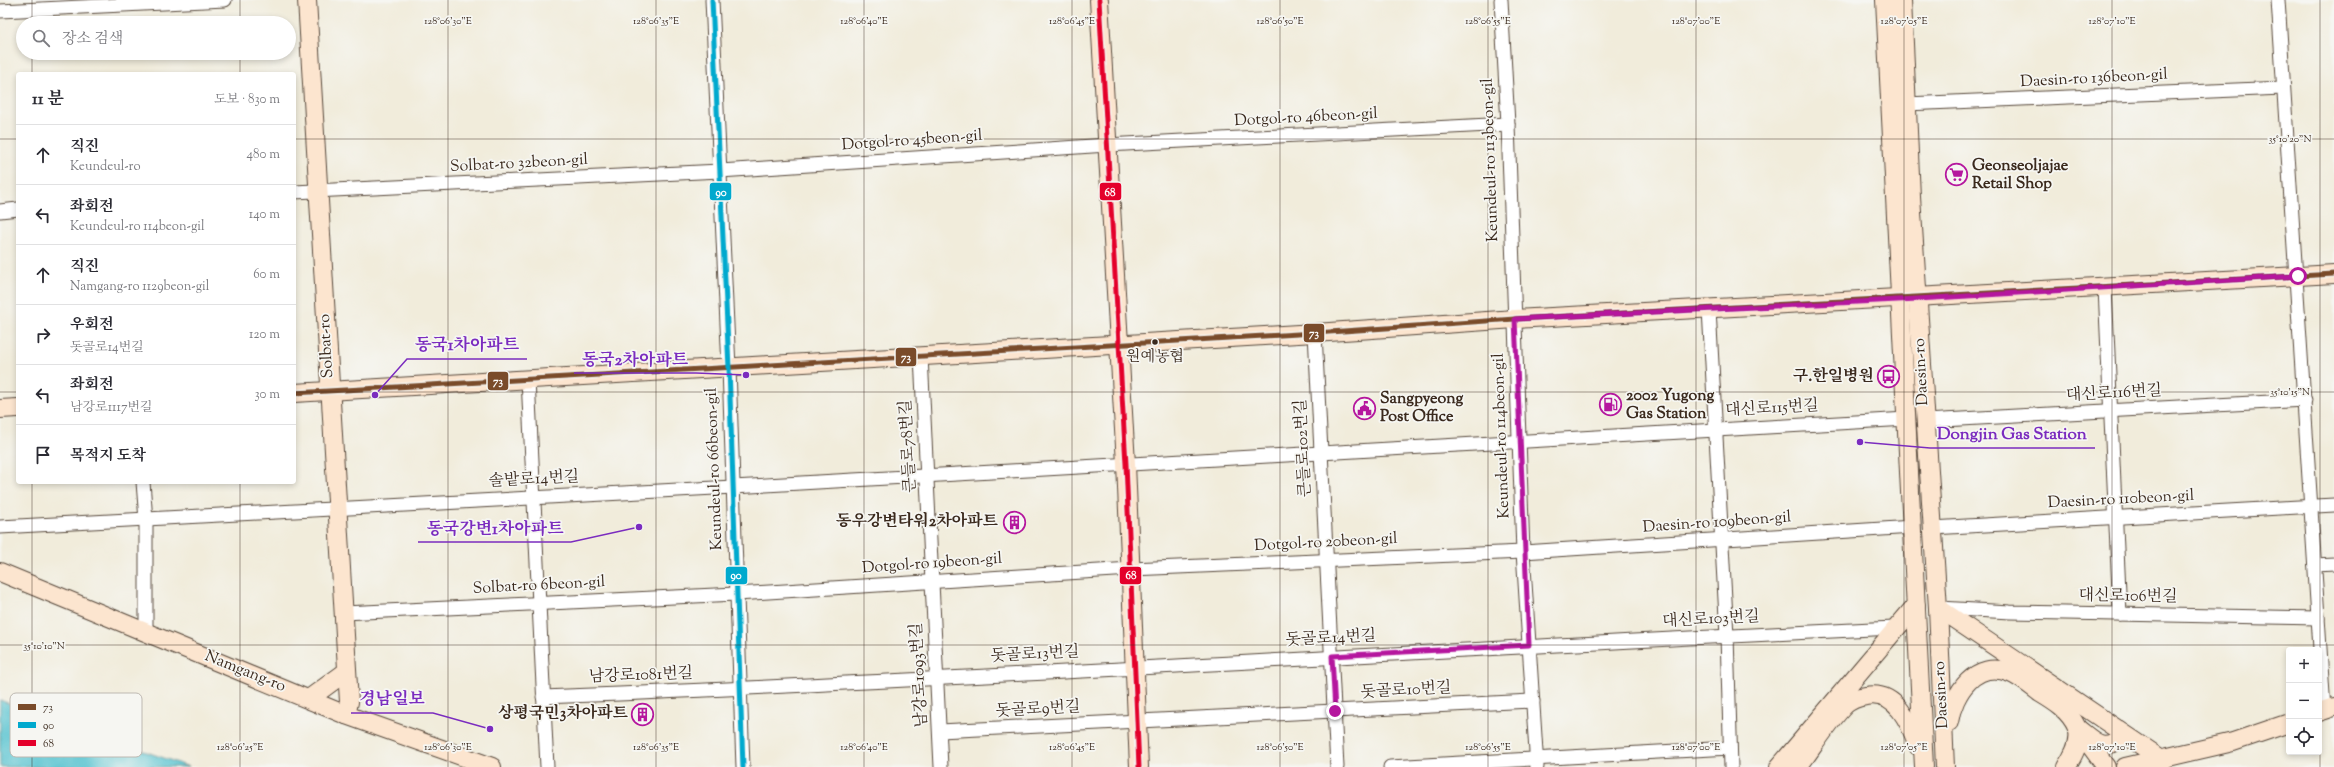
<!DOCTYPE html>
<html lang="ko">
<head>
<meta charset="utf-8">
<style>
  body { margin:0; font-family:"Sorts Mill Goudy","Noto Serif KR",serif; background:#f7f7f7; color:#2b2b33 }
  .controls { position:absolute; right:12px; bottom:12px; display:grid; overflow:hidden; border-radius:4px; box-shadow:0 2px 6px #0003 }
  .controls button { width:36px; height:36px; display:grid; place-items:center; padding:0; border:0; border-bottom:1px solid #e1e1e2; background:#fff; color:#2b2b33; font:20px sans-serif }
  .stop { position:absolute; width:12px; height:12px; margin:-9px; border:3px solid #b5179e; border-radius:50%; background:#fff }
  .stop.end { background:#b5179e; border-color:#fff; box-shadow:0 1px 4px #0008 }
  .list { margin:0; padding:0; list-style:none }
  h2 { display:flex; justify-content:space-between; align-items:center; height:52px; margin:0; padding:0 16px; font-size:17px }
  h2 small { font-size:13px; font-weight:400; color:#7c7c81 }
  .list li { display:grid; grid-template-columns:26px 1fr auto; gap:12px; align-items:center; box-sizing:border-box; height:60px; padding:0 16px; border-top:1px solid #e1e1e2 }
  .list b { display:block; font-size:15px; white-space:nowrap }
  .list p { margin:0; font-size:13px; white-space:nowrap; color:#7c7c81 }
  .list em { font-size:13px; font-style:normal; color:#7c7c81 }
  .icon { flex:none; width:22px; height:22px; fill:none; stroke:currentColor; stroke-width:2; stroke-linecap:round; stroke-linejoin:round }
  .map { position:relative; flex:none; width:2334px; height:767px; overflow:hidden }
  .search { position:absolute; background:#fff; box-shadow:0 2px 6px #0003; left:16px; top:16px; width:280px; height:44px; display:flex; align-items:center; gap:10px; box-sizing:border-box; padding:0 14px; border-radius:22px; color:#7c7c81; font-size:15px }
  .panel { position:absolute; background:#fff; box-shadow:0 2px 6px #0003; left:16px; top:72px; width:280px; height:412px; border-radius:4px }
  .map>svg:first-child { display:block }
</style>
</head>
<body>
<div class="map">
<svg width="2334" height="767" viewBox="0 0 2334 767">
  <rect width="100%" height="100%" fill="#f6f6f2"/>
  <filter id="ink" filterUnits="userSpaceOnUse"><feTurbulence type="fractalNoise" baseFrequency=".025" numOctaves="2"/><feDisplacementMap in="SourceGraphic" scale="8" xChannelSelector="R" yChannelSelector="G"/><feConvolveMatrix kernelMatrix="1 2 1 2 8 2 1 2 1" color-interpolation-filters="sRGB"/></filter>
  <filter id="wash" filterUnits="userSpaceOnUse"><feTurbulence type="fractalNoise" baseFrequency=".012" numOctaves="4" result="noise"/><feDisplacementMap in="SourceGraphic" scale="16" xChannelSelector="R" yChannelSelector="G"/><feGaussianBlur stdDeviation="0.9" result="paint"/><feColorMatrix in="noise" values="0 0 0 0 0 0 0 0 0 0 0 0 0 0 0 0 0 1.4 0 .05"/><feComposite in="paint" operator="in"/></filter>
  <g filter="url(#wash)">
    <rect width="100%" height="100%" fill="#f1ecdb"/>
    <path fill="#57c3d0" stroke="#497677" d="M0,700C62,725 127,744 189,767H0Z"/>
  </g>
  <g filter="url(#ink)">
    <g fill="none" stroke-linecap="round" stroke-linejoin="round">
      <defs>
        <g id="street">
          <polyline points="712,0 729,368 743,767"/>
          <polyline points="1501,0 1508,124 1523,552 1537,767"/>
          <polyline points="2278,0 2324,710"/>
          <polyline points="0,11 225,0"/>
          <polyline points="1906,104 2283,88"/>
          <polyline points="294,192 720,171 1107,145 1508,124"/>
          <polyline points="0,211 18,209"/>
          <polyline points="2105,288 2120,614"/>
          <polyline points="1709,309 1727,636 1731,767"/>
          <polyline points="1315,333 1337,767"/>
          <polyline points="921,356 941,767"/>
          <polyline points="528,379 547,767"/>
          <polyline points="1925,421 2305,400"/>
          <polyline points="143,482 146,520 146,632"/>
          <polyline points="0,527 733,487 1907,419"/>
          <polyline points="1932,528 2334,505"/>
          <polyline points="2315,565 2334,564"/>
          <polyline points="1940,608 2010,612 2318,618"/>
          <polyline points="344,613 736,594 1131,569 1523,552 1913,527"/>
          <path d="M543,697C994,679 1445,649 1895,628"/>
          <polyline points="940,731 1533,701"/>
          <polyline points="1390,767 1730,748"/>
        </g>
        <g id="secondary">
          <polyline points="307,0 349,702 346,715"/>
          <polyline points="1099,0 1126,464 1139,767"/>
          <polyline points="1885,0 1924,767"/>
          <polyline points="1902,0 1911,197 1938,608 1945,767"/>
          <polyline points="294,393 1315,333 1515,319 2334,274"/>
          <polyline points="0,409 18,408"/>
          <polyline points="0,572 346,715 492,767"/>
          <polyline points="1938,608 2163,760"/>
          <polyline points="310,698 347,671"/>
          <polyline points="2319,712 2334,707"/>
          <path d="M1949,722C1953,694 1976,658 2010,673C2020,677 2031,686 2040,693C2055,702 2070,711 2077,728C2082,741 2073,756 2066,767"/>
          <path d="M2077,728C2095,742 2101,752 2122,738"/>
          <polyline points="2084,737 2106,767"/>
          <polyline points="1779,767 1916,605"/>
          <path d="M1798,767C1813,747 1827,724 1844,706C1850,700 1858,697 1866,696C1896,690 1910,723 1918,746"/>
          <polyline points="2125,767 2233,742 2289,723"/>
        </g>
      </defs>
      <use href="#street" stroke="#56473a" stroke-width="15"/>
      <use href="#secondary" stroke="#56473a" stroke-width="20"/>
      <use href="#street" stroke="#fff" stroke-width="13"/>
      <use href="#secondary" stroke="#fce5cf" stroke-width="18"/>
      <defs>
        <polyline id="bus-1" points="294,393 1315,333 1515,319 2334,274"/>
        <polyline id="bus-2" points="712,0 729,368 743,767"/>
        <polyline id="bus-3" points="1099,0 1126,464 1139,767"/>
      </defs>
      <use href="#bus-1" stroke="#f6f6f2" stroke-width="8"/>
      <use href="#bus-2" stroke="#f6f6f2" stroke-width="8"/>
      <use href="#bus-3" stroke="#f6f6f2" stroke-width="8"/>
      <use href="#bus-1" stroke="#7a4b2a" stroke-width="5"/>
      <use href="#bus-2" stroke="#00a9ce" stroke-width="5"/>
      <use href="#bus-3" stroke="#e4002b" stroke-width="5"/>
    </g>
  </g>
  <g fill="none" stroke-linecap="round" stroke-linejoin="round" filter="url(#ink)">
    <polyline stroke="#b5179e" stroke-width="5" points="1335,711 1332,656 1529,645 1515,319 1918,299 2298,276"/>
  </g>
  <path fill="none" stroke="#3b2a1e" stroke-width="1" stroke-opacity="0.45" d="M32,0V23M240,0V23M448,0V767M656,0V767M864,0V767M1072,0V767M1280,0V767M1488,0V767M1696,0V767M1904,0V767M2112,0V767M2320,0V767M32,53V74M240,53V74M0,139H18M294,139H2334M0,392H18M294,392H2334M32,482V767M240,482V767M0,645H2334"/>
  <defs>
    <symbol id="supermarket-ring" viewBox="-11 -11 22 22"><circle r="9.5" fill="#f6f6f2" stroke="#b5179e" stroke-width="1.5"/><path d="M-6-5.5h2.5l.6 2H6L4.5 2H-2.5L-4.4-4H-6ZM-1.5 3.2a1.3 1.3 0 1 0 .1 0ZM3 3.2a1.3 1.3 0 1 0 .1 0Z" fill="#b5179e"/></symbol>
    <symbol id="bus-ring" viewBox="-11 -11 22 22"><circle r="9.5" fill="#f6f6f2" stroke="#b5179e" stroke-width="1.5"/><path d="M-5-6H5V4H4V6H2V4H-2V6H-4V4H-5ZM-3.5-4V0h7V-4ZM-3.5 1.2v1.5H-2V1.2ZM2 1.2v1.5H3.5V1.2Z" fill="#b5179e"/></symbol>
    <symbol id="fuel-ring" viewBox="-11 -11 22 22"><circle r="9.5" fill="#f6f6f2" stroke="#b5179e" stroke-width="1.5"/><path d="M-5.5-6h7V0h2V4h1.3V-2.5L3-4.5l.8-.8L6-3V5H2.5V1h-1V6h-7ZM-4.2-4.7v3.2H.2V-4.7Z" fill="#b5179e"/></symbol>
    <symbol id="civic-ring" viewBox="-11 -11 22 22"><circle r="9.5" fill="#f6f6f2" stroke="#b5179e" stroke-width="1.5"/><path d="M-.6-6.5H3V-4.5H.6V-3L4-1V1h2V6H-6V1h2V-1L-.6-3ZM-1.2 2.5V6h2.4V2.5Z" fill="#b5179e"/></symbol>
    <symbol id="building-ring" viewBox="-11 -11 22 22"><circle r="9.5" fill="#f6f6f2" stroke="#b5179e" stroke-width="1.5"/><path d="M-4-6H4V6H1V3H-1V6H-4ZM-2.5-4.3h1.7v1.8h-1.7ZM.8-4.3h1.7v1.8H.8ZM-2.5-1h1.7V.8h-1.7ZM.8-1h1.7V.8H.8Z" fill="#b5179e"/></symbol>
  </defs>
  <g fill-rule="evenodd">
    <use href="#supermarket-ring" x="1944" y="162" width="25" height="25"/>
    <use href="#bus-ring" x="1876" y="364" width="25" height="25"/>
    <use href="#fuel-ring" x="1598" y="392" width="25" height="25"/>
    <use href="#civic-ring" x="1352" y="396" width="25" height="25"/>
    <use href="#building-ring" x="1002" y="510" width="25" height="25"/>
    <use href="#building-ring" x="630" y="702" width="25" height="25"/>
  </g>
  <circle fill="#3b2a1e" stroke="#f6f6f2" stroke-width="1.5" cx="1155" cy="342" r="3.5"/>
  <g text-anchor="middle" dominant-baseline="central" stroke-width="3.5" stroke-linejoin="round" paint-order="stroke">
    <g font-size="15" fill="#3b2a1e" stroke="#f6f6f2">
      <text x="1155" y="357">원예농협</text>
    </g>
    <g font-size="16" fill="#3b2a1e" stroke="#f6f6f2">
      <text transform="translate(2094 79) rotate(-3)">Daesin-ro 136beon-gil</text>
      <text transform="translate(1306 118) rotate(-3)">Dotgol-ro 46beon-gil</text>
      <text transform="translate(912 141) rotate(-4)">Dotgol-ro 45beon-gil</text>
      <text transform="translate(1491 160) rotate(-92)">Keundeul-ro 113beon-gil</text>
      <text transform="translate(519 164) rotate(-3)">Solbat-ro 32beon-gil</text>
      <text transform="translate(327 346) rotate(-93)">Solbat-ro</text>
      <text transform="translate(1922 372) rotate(-93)">Daesin-ro</text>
      <text transform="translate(2114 394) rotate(-3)">대신로116번길</text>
      <text transform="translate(1772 409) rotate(-3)">대신로115번길</text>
      <text transform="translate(1502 436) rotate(-92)">Keundeul-ro 114beon-gil</text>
      <text transform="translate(909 446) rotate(-93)">큰들로78번길</text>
      <text transform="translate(1304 448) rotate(-93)">큰들로102번길</text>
      <text transform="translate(715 469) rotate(-92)">Keundeul-ro 66beon-gil</text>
      <text transform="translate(534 480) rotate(-3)">솔밭로14번길</text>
      <text transform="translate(2121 500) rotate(-3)">Daesin-ro 110beon-gil</text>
      <text transform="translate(1717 523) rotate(-4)">Daesin-ro 109beon-gil</text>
      <text transform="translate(1326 543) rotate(-3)">Dotgol-ro 20beon-gil</text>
      <text transform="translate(932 564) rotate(-4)">Dotgol-ro 19beon-gil</text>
      <text transform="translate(539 586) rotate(-3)">Solbat-ro 6beon-gil</text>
      <text transform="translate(2128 597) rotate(1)">대신로106번길</text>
      <text transform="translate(1711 620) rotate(-3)">대신로103번길</text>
      <text transform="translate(1331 639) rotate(-3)">돗골로14번길</text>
      <text transform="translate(1035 655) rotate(-3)">돗골로13번길</text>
      <text transform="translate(245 672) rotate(22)">Namgang-ro</text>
      <text transform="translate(920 675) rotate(-93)">남강로1093번길</text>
      <text transform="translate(641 676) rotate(-2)">남강로1081번길</text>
      <text transform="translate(1406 691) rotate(-3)">돗골로10번길</text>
      <text transform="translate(1942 695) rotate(-93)">Daesin-ro</text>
      <text transform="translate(1038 710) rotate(-3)">돗골로9번길</text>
    </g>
    <g font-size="16" font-weight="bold" fill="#3b2a1e" stroke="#f6f6f2" text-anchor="start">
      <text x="1972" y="166">Geonseoljajae<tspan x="1972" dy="18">Retail Shop</tspan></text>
      <text x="1874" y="377" text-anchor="end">구.한일병원</text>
      <text x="1626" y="396">2002 Yugong<tspan x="1626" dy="18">Gas Station</tspan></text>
      <text x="1380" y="399">Sangpyeong<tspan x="1380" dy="18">Post Office</tspan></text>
      <text x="998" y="522" text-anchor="end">동우강변타워2차아파트</text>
      <text x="628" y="714" text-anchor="end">상평국민3차아파트</text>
    </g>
  </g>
  <rect x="10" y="693" width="132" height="64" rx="6" fill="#f6f6f2" stroke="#beb9b2" stroke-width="1"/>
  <rect x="18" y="704" width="18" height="6" fill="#7a4b2a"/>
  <rect x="18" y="722" width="18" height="6" fill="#00a9ce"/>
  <rect x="18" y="740" width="18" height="6" fill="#e4002b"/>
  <g font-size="11" fill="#3b2a1e">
    <text x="43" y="711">73</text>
    <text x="43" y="729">90</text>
    <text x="43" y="747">68</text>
  </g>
  <g font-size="10" text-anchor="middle" fill="#3b2a1e" stroke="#f6f6f2" stroke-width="3.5" stroke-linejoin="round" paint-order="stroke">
    <text x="448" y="24">128°06'30"E</text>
    <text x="656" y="24">128°06'35"E</text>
    <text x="864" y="24">128°06'40"E</text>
    <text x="1072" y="24">128°06'45"E</text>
    <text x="1280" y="24">128°06'50"E</text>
    <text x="1488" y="24">128°06'55"E</text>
    <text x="1696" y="24">128°07'00"E</text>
    <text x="1904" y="24">128°07'05"E</text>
    <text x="2112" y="24">128°07'10"E</text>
    <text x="2290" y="142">35°10'20"N</text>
    <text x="2290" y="395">35°10'15"N</text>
    <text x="44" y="649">35°10'10"N</text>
    <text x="240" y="750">128°06'25"E</text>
    <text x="448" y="750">128°06'30"E</text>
    <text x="656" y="750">128°06'35"E</text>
    <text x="864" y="750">128°06'40"E</text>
    <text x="1072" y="750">128°06'45"E</text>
    <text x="1280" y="750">128°06'50"E</text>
    <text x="1488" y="750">128°06'55"E</text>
    <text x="1696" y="750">128°07'00"E</text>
    <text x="1904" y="750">128°07'05"E</text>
    <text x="2112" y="750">128°07'10"E</text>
  </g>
  <path fill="none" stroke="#7b2cbf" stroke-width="1.5" d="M375 395L407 359H527M746 375L696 373H574M1860 442L1930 448H2095M639 527L571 542H418M490 729L433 713H351"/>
  <g fill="#7b2cbf" stroke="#f6f6f2" stroke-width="1.5">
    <circle cx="375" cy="395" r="4"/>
    <circle cx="746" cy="375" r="4"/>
    <circle cx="1860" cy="442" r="4"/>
    <circle cx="639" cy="527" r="4"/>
    <circle cx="490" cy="729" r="4"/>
  </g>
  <g font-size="17" text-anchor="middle" font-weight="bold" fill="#7b2cbf" stroke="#f6f6f2" stroke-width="3.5" stroke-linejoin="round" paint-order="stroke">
    <text x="467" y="350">동국1차아파트</text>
    <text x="635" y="365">동국2차아파트</text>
    <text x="2012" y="439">Dongjin Gas Station</text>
    <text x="495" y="534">동국강변1차아파트</text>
    <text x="392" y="704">경남일보</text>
  </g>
  <g stroke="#f6f6f2" stroke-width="1.5">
    <rect x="1099" y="182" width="23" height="19" rx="4" fill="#e4002b"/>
    <rect x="709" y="182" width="23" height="19" rx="4" fill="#00a9ce"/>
    <rect x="1303" y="323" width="22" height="20" rx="4" fill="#7a4b2a"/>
    <rect x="895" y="347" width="22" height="20" rx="4" fill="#7a4b2a"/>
    <rect x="487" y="371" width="22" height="20" rx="4" fill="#7a4b2a"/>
    <rect x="1119" y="566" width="23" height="19" rx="4" fill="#e4002b"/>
    <rect x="725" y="566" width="23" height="19" rx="4" fill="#00a9ce"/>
  </g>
  <g font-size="11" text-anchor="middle" font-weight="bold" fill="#fff">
    <text x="1110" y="196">68</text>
    <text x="721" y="196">90</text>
    <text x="1314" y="337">73</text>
    <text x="906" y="361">73</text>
    <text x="498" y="385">73</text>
    <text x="1131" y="579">68</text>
    <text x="736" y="579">90</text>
  </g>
</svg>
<div class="controls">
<button>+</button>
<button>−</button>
<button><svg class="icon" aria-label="locate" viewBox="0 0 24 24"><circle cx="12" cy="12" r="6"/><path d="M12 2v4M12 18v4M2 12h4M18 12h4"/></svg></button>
</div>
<div class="stop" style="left:2298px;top:276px"></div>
<div class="stop end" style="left:1335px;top:711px"></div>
<div class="search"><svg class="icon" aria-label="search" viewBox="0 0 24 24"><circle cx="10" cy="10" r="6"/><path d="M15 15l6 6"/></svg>장소 검색</div>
<section class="panel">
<h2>11 분<small>도보 · 830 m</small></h2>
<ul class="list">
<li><svg class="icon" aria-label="ahead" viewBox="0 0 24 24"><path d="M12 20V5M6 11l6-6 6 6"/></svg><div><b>직진</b><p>Keundeul-ro</p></div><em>480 m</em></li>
<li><svg class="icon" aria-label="left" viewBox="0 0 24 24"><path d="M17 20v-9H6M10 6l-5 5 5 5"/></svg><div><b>좌회전</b><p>Keundeul-ro 114beon-gil</p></div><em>140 m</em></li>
<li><svg class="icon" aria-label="ahead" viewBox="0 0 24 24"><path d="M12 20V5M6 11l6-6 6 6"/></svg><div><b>직진</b><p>Namgang-ro 1129beon-gil</p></div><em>60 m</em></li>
<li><svg class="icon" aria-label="right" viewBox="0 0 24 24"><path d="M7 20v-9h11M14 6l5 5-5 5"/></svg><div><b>우회전</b><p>돗골로14번길</p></div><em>120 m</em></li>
<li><svg class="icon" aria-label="left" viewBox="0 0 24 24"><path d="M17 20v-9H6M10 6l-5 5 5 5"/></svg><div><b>좌회전</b><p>남강로1117번길</p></div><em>30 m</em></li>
<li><svg class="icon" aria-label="arrive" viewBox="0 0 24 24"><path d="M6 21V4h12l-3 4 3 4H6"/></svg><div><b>목적지 도착</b></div></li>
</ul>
</section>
</div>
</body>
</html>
